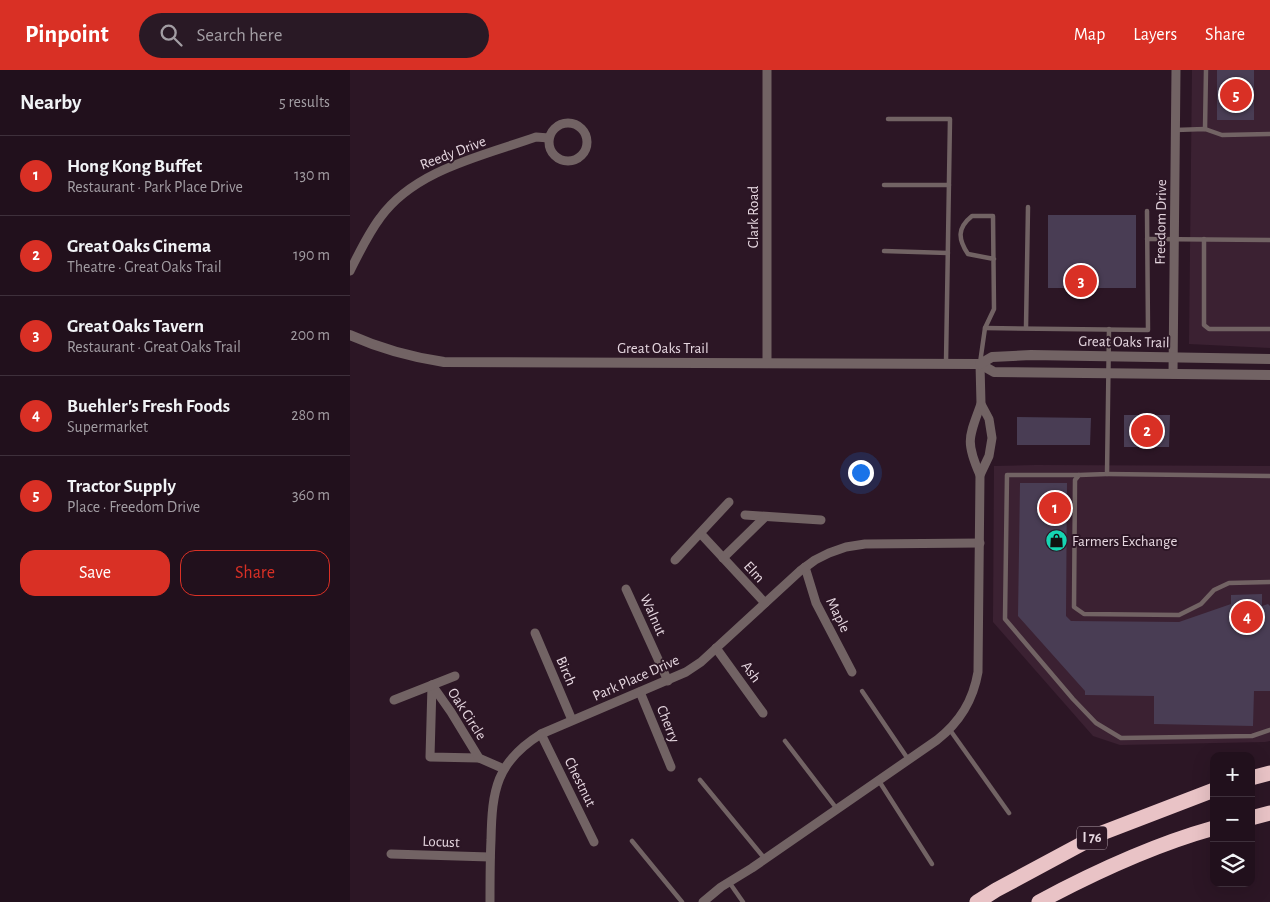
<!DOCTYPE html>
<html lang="en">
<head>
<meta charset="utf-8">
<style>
  body { margin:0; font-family:"Alegreya Sans",sans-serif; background:#291925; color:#f1f3f6 }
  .controls { position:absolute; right:15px; bottom:15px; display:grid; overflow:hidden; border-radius:10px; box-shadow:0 5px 20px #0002 }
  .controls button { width:45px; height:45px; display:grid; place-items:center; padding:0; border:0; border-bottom:1px solid #3e303b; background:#21101c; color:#f1f3f6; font:25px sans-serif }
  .you { position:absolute; left:510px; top:402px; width:18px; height:18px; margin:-12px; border:4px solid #fff; border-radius:50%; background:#1a73e8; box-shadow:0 0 0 8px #1a73e833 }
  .badge { display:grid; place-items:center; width:32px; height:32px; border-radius:50%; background:#d93025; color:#fff; font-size:16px; font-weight:700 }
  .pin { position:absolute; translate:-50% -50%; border:2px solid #fff; box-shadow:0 1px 5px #0006 }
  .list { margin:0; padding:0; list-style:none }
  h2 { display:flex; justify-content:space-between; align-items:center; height:65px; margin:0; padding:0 20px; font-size:21px }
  h2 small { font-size:16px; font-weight:400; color:#a29da3 }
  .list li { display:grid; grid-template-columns:32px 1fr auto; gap:15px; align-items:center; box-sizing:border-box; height:80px; padding:0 20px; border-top:1px solid #3e303b }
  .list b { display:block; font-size:19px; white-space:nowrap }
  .list p { margin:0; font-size:16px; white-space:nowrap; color:#a29da3 }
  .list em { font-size:16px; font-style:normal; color:#a29da3 }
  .actions { display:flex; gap:10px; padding:15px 20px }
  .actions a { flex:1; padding:11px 0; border:1px solid #d93025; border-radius:15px; text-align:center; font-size:18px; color:#d93025 }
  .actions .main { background:#d93025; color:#fff }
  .icon { flex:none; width:28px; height:28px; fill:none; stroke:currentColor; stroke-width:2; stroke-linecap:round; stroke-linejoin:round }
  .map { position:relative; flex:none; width:920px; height:832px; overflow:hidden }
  header { display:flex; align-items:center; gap:30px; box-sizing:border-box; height:70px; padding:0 25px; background:#d93025; color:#fff }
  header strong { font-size:24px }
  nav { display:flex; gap:28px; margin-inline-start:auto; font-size:18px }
  .search { width:350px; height:45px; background:#291925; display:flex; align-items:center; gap:12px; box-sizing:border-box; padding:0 18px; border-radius:28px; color:#a29da3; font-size:19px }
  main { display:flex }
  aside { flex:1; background:#21101c }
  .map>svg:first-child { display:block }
</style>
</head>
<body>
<header>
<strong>Pinpoint</strong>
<div class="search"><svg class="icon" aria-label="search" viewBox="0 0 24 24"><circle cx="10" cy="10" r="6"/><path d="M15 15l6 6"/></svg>Search here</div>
<nav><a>Map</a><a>Layers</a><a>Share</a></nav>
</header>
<main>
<aside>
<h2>Nearby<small>5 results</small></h2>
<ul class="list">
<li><span class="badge">1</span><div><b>Hong Kong Buffet</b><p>Restaurant · Park Place Drive</p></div><em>130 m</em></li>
<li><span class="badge">2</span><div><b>Great Oaks Cinema</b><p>Theatre · Great Oaks Trail</p></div><em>190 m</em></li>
<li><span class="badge">3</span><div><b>Great Oaks Tavern</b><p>Restaurant · Great Oaks Trail</p></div><em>200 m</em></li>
<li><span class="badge">4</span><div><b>Buehler's Fresh Foods</b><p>Supermarket</p></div><em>280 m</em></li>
<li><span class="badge">5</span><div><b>Tractor Supply</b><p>Place · Freedom Drive</p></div><em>360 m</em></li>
</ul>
<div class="actions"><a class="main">Save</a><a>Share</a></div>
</aside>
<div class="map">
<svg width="920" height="832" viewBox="0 0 920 832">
  <rect width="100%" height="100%" fill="#2c1625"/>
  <g fill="#3b2132">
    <polygon points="842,0 920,0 920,278 839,274"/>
    <polygon points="685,395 920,396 920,671 915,672 770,675 743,666 643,552 644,396"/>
  </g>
  <g fill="#493d54">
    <rect x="867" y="0" width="37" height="50"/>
    <rect x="698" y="145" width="88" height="73"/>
    <polygon points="774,345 820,345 819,377 774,377"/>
    <polygon points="667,347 741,348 740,375 667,375"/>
    <polygon points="670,413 717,413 716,546 721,551 829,552 881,534 881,525 912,524 912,536 918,534 920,536 920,621 904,621 903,656 804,654 804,626 735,625 735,621 668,546"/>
  </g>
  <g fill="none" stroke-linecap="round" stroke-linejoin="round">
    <g stroke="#726364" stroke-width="4.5">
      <polyline points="538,49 600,49 596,293"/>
      <polyline points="855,59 856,0"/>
      <polyline points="825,60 855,59 872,65 920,64"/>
      <polyline points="534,115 599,115"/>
      <polyline points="797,169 920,170"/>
      <polyline points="854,169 854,255 859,259 920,259"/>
      <polyline points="534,181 598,183"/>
      <polyline points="635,258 798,260 797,141"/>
      <polyline points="676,258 678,137"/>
      <polyline points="759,259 757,404 729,405 725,410 724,537 734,544 829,545 851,534 864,520 879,513 920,512"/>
      <path d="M630,293L635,258L644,239L643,146H622C607,158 608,169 618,184L644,189"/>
      <polyline points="757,404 920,406"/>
      <polyline points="729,405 657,405 655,549 723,629 746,653 771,668 902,666 920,660"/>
      <polyline points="512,621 558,689"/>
      <polyline points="600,660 659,743"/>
      <polyline points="435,671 487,739"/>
      <polyline points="350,710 415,789"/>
      <polyline points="529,711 582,794"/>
      <polyline points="282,771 332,832"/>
      <polyline points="379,812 393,832"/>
    </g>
    <g stroke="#726364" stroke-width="9">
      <circle cx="218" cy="72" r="19"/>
      <path d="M0,201C9,183 18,164 30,148C64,100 132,86 186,67L199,68"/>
      <polyline points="417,293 417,0"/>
      <polyline points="823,304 826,0"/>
      <path d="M630,405C615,371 619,367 631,334"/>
      <polyline points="395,445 471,450"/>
      <polyline points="351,464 415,533"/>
      <polyline points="373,488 415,447"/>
      <polyline points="325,490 379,432"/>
      <polyline points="455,497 466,533 502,602"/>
      <polyline points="276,519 318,611"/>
      <polyline points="185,563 222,650"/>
      <polyline points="366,578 413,643"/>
      <polyline points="82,615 80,687 129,688"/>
      <polyline points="82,615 101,642 129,688 154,699"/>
      <polyline points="290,622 321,697"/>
      <polyline points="44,630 105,606"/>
      <polyline points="191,664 244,772"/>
      <polyline points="41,784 140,787"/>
      <path d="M140,832C140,811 140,790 141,770C142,720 146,692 191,664L336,602L351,592L450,501L465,490L479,483L496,477L515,474L630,473"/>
      <path d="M353,832L371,817L402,798L587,670C610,652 623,631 628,602L630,405L639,386L642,368L639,349L631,334L630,294"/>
    </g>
    <g stroke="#726364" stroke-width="10">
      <path d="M0,265C31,279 61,287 94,292L630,294L644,302L920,305"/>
      <polyline points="630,294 642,287 681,285 920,289"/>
    </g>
    <g stroke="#e9c3c6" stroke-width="15">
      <polyline points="901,708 920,703"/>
      <polyline points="901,748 920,743"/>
      <polyline points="627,832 646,820 752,763 864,720"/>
      <path d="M689,832C745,802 803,775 864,758"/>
    </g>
  </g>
  <defs>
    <symbol id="shop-disc" viewBox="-11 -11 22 22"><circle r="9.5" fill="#16d5b3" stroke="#2c1625"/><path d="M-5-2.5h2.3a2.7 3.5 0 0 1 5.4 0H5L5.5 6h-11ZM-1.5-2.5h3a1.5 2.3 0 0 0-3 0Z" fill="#111"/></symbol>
  </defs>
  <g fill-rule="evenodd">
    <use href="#shop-disc" x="694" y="458" width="25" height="25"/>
  </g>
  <g text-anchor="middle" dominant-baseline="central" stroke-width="4" stroke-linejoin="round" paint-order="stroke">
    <rect fill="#2c1625" stroke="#ae9da8" stroke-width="1" x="727" y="756.5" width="30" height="23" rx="4"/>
    <g font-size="14" font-weight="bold" fill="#e6d7e0">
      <text x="742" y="768">I 76</text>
    </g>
    <g font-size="15" fill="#e6d7e0" stroke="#2c1625">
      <text transform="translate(103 83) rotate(-21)">Reedy Drive</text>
      <text transform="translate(403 147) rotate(-90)">Clark Road</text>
      <text transform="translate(811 152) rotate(-89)">Freedom Drive</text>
      <text transform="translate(774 272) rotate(1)">Great Oaks Trail</text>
      <text x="313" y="278">Great Oaks Trail</text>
      <text transform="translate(404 502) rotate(47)">Elm</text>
      <text transform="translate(303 545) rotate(66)">Walnut</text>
      <text transform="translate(488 545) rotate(64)">Maple</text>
      <text transform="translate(216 601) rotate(67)">Birch</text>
      <text transform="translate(401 602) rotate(54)">Ash</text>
      <text transform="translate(286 608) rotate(-24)">Park Place Drive</text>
      <text transform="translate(117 644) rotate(57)">Oak Circle</text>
      <text transform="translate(318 654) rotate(68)">Cherry</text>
      <text transform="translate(230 712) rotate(64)">Chestnut</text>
      <text transform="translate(91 772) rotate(2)">Locust</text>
    </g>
    <g font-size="15" fill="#e6d7e0" stroke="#2c1625" text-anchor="start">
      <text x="722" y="471">Farmers Exchange</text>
    </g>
  </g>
</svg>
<div class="controls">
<button>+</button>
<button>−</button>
<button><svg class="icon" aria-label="layers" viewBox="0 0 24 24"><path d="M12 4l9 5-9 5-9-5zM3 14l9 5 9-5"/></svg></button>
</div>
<div class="you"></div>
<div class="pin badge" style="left:705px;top:438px">1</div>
<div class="pin badge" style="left:797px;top:361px">2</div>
<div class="pin badge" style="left:731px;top:211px">3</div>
<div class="pin badge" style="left:897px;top:547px">4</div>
<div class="pin badge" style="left:886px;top:25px">5</div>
</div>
</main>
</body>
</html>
